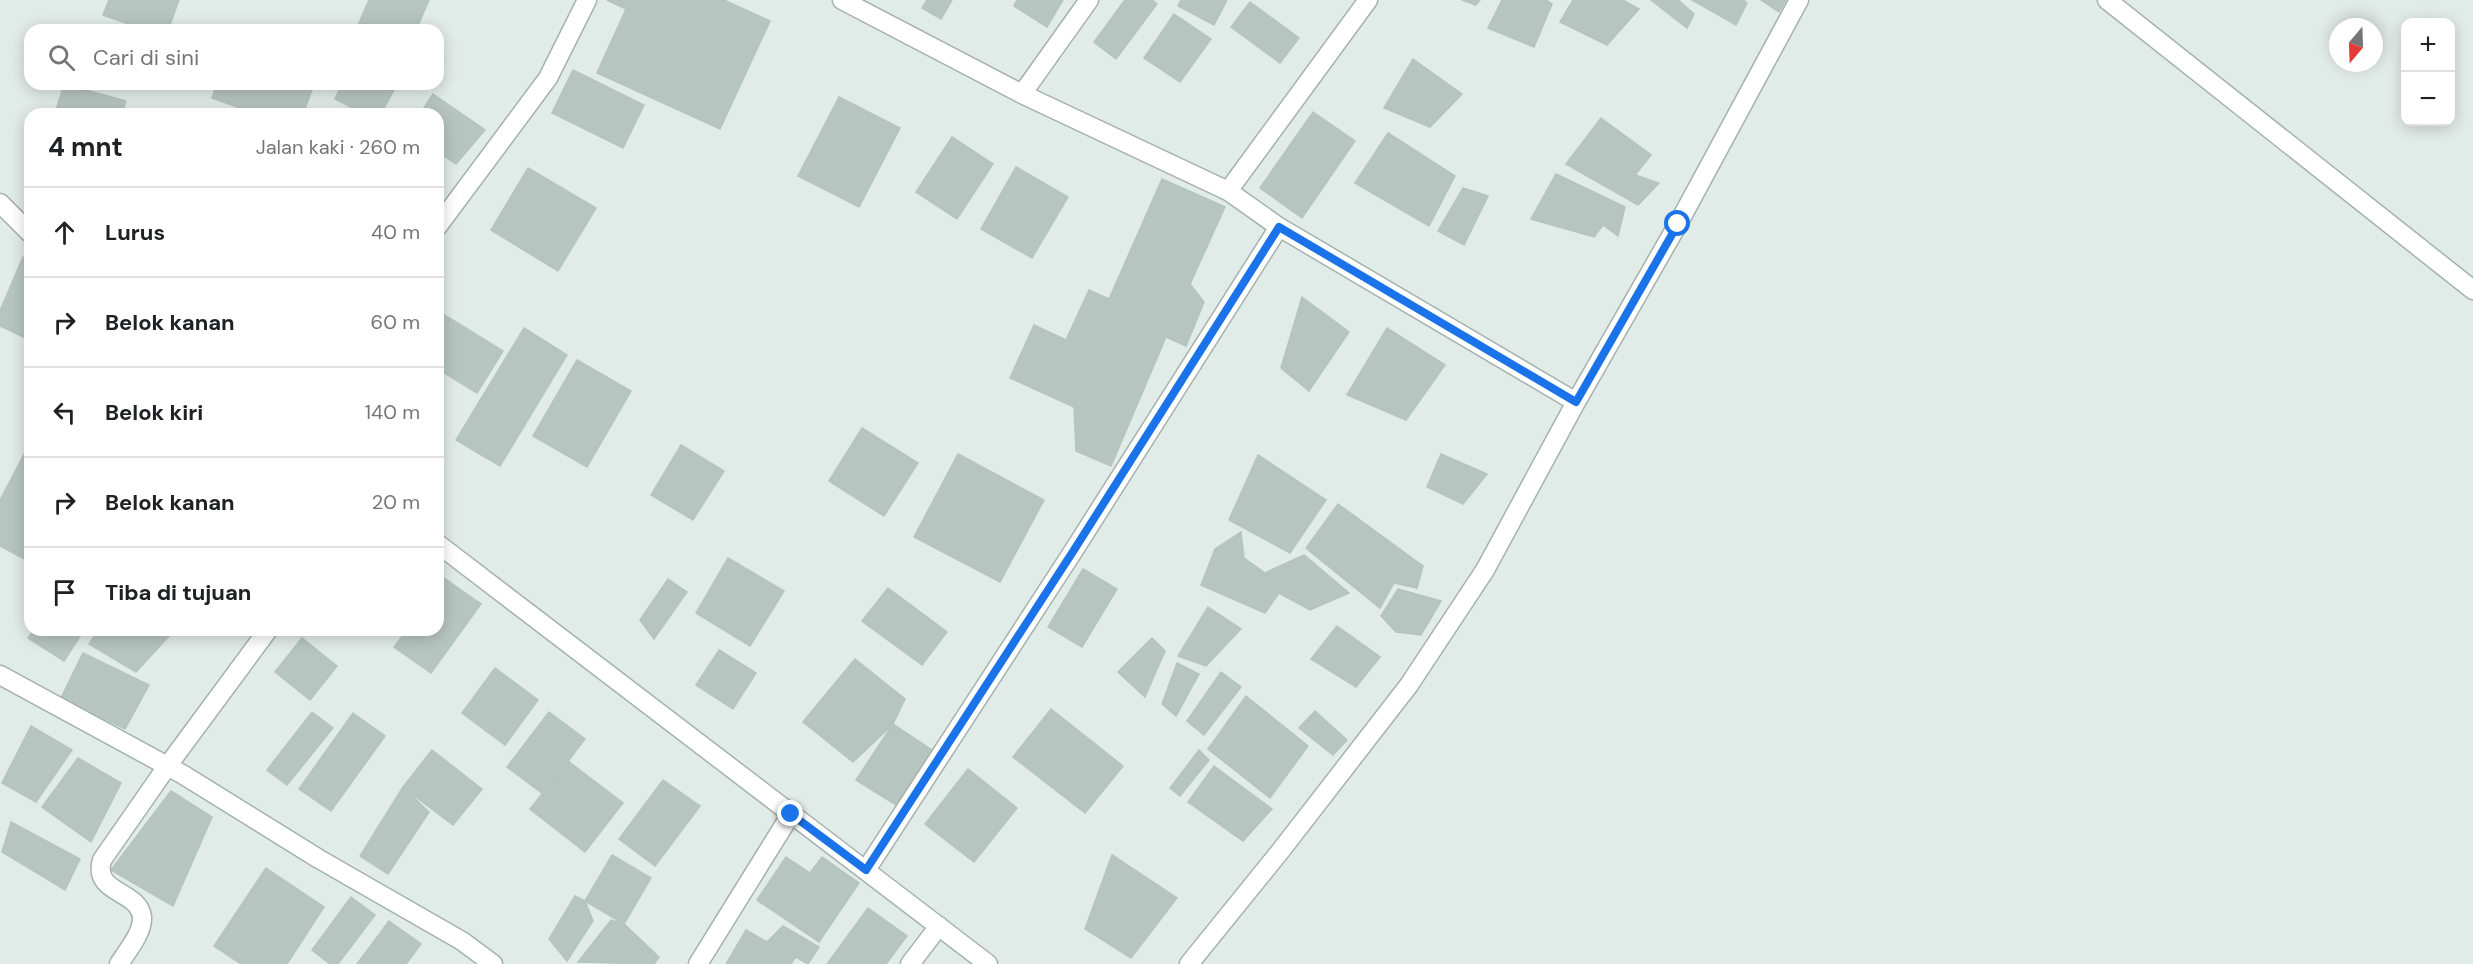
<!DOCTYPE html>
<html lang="id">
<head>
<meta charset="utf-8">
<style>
  body { margin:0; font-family:"DM Sans",sans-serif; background:#f2f2f2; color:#202124 }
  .controls { position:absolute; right:18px; top:18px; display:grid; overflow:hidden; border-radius:12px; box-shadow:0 3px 15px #0003 }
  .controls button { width:54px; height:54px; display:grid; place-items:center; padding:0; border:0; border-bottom:2px solid #e0e0e0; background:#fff; color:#202124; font:30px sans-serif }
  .compass { position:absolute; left:2329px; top:18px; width:54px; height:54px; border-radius:50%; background:#fff; box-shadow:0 3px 15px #0003; rotate:199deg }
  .stop { position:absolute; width:18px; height:18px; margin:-14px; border:4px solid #1a73e8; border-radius:50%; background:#fff }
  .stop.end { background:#1a73e8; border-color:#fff; box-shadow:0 2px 6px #0008 }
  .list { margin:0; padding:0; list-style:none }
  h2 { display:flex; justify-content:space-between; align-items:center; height:78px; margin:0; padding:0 24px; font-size:26px }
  h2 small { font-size:20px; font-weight:400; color:#757577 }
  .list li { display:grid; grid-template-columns:39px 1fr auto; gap:18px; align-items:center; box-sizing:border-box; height:90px; padding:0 24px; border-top:2px solid #e0e0e0 }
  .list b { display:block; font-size:22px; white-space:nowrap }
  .list em { font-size:20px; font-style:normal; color:#757577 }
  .icon { flex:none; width:33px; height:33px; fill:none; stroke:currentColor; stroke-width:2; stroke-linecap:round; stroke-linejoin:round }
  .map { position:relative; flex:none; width:2473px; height:964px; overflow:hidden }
  .search { position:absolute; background:#fff; box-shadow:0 3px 15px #0003; left:24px; top:24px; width:420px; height:66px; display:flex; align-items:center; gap:15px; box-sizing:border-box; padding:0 21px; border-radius:18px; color:#757577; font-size:22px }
  .panel { position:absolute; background:#fff; box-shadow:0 3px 15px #0003; left:24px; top:108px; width:420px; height:528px; border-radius:18px }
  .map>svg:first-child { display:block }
</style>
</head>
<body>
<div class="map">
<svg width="2473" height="964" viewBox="0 0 2473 964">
  <rect width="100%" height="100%" fill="#e1ebe7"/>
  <g fill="#b7c5c0" stroke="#b4c4be" stroke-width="1.5">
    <polygon points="109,0 179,0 168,30 146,30 103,15"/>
    <polygon points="369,0 429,0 416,30 356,30"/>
    <polygon points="607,0 724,0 770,21 720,129 597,73 626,9"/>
    <polygon points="927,0 952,0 941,19 922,8"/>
    <polygon points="1017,0 1063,0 1047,27 1014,6"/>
    <polygon points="1125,0 1152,0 1157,4 1116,59 1094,42"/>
    <polygon points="1181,0 1227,0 1214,25 1178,6"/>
    <polygon points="1462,0 1480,0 1476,5"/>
    <polygon points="1502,0 1546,0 1552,4 1534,47 1488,28"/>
    <polygon points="1573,0 1623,0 1639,9 1607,45 1560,22"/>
    <polygon points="1651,0 1678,0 1694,14 1687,28"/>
    <polygon points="1692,0 1743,0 1747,3 1736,25"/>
    <polygon points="1761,0 1786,0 1779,12"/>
    <polygon points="1250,2 1299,38 1280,63 1231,27"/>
    <polygon points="1174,14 1211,39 1180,82 1144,58"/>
    <polygon points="1413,59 1462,94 1430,127 1384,108"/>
    <polygon points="573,70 644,105 623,148 552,113"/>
    <polygon points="64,84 126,101 122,114 55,114"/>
    <polygon points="217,84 294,84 312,90 303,114 257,114 212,98"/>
    <polygon points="342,84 397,84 381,114 364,114 335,99"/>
    <polygon points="433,94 485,130 456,164 438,152 438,114 420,114"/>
    <polygon points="839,97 900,128 859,207 798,176"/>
    <polygon points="1313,112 1355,141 1302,218 1260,188"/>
    <polygon points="1601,118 1651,155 1635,175 1659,183 1638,205 1566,164"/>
    <polygon points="1388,133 1455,176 1429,226 1355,183"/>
    <polygon points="952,137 993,164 957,219 916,192"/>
    <polygon points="1016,167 1068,197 1032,258 981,229"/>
    <polygon points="528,168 596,208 558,271 491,230"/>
    <polygon points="1556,174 1625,207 1618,236 1603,225 1594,237 1531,219"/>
    <polygon points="1162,179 1225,207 1190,284 1204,302 1186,346 1166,337 1111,466 1076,451 1074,407 1010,378 1034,325 1066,340 1089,290 1109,299"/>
    <polygon points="1463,188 1488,196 1464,245 1438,231"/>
    <polygon points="23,257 30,260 30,340 0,326 0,311"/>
    <polygon points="1302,297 1349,332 1309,391 1281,368"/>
    <polygon points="438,311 503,351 477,393 438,369"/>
    <polygon points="524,328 567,355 500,466 456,440"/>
    <polygon points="1387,328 1445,365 1406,420 1347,395"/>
    <polygon points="577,360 631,391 587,467 533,436"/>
    <polygon points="862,428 918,463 884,516 829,481"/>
    <polygon points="30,443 30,562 0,546 0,500"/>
    <polygon points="681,445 724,471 693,520 651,495"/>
    <polygon points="958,454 1044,500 1000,582 914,537"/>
    <polygon points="1441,454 1487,474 1463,504 1427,487"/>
    <polygon points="1258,455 1326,500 1290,553 1229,520"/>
    <polygon points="1338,504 1423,566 1417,588 1394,583 1380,608 1306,548"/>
    <polygon points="1241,532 1244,558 1265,573 1304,555 1349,593 1310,610 1279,593 1265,613 1201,585 1215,549"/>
    <polygon points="728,558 784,591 750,646 696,613"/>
    <polygon points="1083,569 1117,589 1082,647 1048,627"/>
    <polygon points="444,578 481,604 431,673 394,647 407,630 438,630 438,587"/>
    <polygon points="668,579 687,592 654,639 640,620"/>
    <polygon points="888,588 947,632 922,665 862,621"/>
    <polygon points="1398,589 1441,601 1421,635 1396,632 1381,616"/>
    <polygon points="1208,607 1241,629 1206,666 1178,656"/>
    <polygon points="1337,626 1380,657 1356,687 1311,659"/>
    <polygon points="34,630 84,630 64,661 28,638"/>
    <polygon points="98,630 161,630 169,636 136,672 89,644"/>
    <polygon points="302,638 337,666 310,700 275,672"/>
    <polygon points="1152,638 1165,651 1145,697 1118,672"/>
    <polygon points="719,650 756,673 733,709 696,685"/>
    <polygon points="83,653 149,685 125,729 61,698"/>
    <polygon points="855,659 905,699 893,724 853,762 803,722"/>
    <polygon points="1177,663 1199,674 1176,716 1162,704"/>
    <polygon points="495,668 538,700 505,745 462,713"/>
    <polygon points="1221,672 1241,687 1204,735 1187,721"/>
    <polygon points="1246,696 1308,746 1270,798 1208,749"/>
    <polygon points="1051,709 1123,766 1085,813 1013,757"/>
    <polygon points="1315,711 1347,740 1333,755 1299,728"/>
    <polygon points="312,712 333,728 287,785 267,770"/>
    <polygon points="549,712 585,739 543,794 507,767"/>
    <polygon points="353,713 385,736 331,811 299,789"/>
    <polygon points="893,724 932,750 896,805 856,780"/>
    <polygon points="31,726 72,750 36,802 2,783"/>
    <polygon points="432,750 482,789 453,825 403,787"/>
    <polygon points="1199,750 1209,760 1180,796 1170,788"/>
    <polygon points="78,758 121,783 91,842 42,807"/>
    <polygon points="568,761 623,803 585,852 530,809"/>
    <polygon points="1214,766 1272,809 1243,841 1188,802"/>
    <polygon points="968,769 1017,808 974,862 925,824"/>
    <polygon points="663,780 700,806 655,866 619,839"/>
    <polygon points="403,787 429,812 388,874 360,856"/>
    <polygon points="171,791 212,817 173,906 111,870"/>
    <polygon points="11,822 80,859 65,890 2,852"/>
    <polygon points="612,855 651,878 624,924 585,901"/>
    <polygon points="1112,855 1177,898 1131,958 1085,929"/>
    <polygon points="786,857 810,873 822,857 859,883 819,942 757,900"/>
    <polygon points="266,868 324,907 287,964 241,964 214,946"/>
    <polygon points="575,896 585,901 593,921 567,961 549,939"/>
    <polygon points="351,897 375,915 338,964 330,964 312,950"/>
    <polygon points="868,908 907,936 886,964 827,964"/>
    <polygon points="611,920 624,924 659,957 654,964 578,962"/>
    <polygon points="389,921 421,944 406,964 357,964"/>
    <polygon points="783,926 819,947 808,964 768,941"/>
    <polygon points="746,930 795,958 791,964 726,964"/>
  </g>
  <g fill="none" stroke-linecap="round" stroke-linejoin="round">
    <defs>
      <g id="minor">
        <polyline points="842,0 1022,94 1228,191 1279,227 1576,402"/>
        <polyline points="2107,0 2473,290"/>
        <polyline points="1022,94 1089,0"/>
        <polyline points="1228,191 1368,0"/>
        <polyline points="0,203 30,233"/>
        <polyline points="438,226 548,78 587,0"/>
        <polyline points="438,544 988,964"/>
        <polyline points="0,675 182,774 319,859 462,941 493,964"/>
        <polyline points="866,870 1074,550 1279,227"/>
        <path d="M119,964C127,951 143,933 142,917C139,890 92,894 102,860L166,768L268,630"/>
        <polyline points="698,964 791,814"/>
        <polyline points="910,964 939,926"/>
        <polyline points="1189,964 1282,849 1409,685 1485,570 1576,402 1678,224 1799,0"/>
      </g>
    </defs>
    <use href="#minor" stroke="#a4b2ae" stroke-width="21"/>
    <use href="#minor" stroke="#fff" stroke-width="18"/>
  </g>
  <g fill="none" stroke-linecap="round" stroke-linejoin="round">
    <polyline stroke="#1a73e8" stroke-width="8" points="791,814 866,870 1074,550 1279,227 1576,402 1678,224"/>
  </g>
</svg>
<div class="controls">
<button>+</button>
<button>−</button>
</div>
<svg class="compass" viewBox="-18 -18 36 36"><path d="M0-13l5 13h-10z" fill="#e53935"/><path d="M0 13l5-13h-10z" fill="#757577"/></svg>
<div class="stop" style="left:1678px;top:224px"></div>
<div class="stop end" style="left:791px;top:814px"></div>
<div class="search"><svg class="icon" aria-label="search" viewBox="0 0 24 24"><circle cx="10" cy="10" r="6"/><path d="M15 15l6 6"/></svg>Cari di sini</div>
<section class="panel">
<h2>4 mnt<small>Jalan kaki · 260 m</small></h2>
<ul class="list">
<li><svg class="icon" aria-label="ahead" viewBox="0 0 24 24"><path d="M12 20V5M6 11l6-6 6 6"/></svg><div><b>Lurus</b></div><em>40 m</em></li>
<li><svg class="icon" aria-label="right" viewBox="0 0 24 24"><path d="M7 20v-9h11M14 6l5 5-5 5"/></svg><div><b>Belok kanan</b></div><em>60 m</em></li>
<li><svg class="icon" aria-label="left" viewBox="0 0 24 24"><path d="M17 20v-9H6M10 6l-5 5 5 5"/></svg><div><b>Belok kiri</b></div><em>140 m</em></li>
<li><svg class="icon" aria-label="right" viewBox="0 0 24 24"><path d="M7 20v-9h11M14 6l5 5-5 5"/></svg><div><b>Belok kanan</b></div><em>20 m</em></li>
<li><svg class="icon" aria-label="arrive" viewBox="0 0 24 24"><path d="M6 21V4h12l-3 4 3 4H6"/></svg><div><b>Tiba di tujuan</b></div></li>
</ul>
</section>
</div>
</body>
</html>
